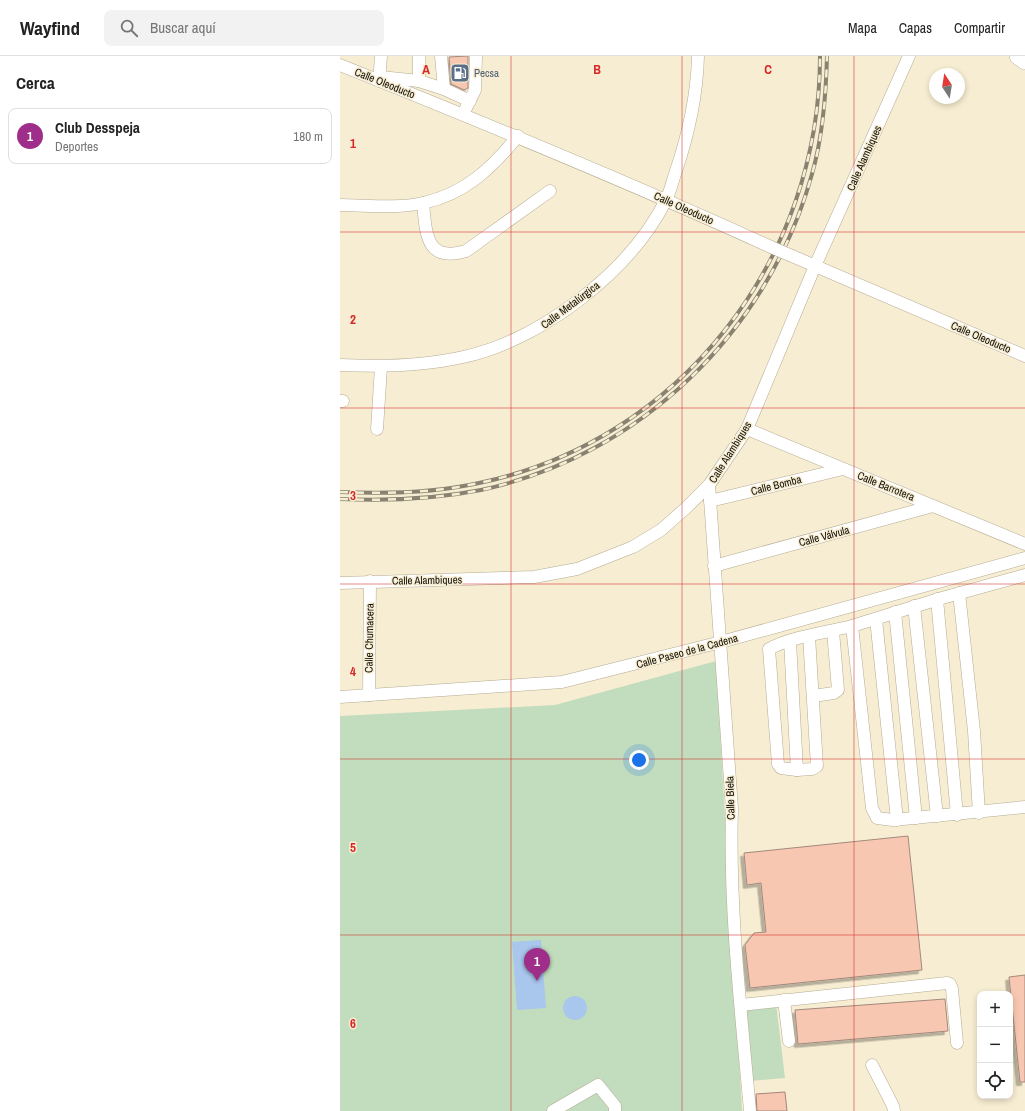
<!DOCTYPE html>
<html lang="es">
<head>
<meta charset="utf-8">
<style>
  body { margin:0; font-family:"Archivo Narrow",sans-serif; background:#f2f2f2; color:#222 }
  .controls { position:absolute; right:12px; bottom:12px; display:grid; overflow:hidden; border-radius:8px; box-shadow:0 2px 6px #0003 }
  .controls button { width:36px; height:36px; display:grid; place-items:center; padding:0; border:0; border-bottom:1px solid #e0e0e0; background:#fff; color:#222; font:20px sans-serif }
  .compass { position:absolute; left:589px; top:12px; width:36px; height:36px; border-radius:50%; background:#fff; box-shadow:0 2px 6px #0003; rotate:348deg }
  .you { position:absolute; left:299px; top:704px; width:14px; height:14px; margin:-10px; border:3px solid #fff; border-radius:50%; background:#1a73e8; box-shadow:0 0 0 6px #1a73e833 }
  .badge { display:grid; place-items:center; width:26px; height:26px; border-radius:50%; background:#9f2e8a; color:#fff; font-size:13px; font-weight:700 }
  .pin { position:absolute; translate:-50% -33px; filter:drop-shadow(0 1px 2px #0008) }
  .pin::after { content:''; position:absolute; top:21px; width:14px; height:12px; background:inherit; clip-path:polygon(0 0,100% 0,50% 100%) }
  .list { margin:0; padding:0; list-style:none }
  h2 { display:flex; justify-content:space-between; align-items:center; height:52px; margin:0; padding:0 16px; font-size:17px }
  h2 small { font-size:13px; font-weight:400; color:#767676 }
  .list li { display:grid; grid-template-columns:26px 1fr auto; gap:12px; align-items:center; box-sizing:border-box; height:56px; margin:0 8px 8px; padding:0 8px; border:1px solid #e0e0e0; border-radius:8px }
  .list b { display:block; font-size:15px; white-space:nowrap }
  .list p { margin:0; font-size:13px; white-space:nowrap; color:#767676 }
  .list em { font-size:13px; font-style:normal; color:#767676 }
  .icon { flex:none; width:22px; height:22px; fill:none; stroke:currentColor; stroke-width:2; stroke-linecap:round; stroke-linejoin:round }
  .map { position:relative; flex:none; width:685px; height:1055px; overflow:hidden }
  header { display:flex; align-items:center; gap:24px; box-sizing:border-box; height:56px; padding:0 20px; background:#fff; border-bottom:1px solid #e0e0e0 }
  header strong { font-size:19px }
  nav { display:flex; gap:22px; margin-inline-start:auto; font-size:14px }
  .search { width:280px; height:36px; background:#f2f2f2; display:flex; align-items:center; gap:10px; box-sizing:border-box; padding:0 14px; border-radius:8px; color:#767676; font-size:15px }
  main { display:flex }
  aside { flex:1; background:#fff }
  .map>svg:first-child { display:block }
</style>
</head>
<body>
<header>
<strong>Wayfind</strong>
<div class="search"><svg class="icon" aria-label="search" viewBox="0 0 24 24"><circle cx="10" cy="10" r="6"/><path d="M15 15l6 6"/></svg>Buscar aquí</div>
<nav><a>Mapa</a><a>Capas</a><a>Compartir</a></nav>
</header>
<main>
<aside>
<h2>Cerca<small></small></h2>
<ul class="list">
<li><span class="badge">1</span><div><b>Club Desspeja</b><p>Deportes</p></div><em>180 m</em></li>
</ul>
</aside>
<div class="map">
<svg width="685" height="1055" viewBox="0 0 685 1055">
  <defs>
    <filter id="shadow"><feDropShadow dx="-3.5" dy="3.5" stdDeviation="0" flood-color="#0004"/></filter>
  </defs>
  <rect width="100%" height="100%" fill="#f7edd2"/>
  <g fill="#c2ddbe">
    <polygon points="376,605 402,1055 0,1055 0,660 215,649"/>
    <polygon points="436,947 445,1022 411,1025 403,952"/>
  </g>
  <g fill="#a9c6ed">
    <polygon points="201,884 206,952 177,954 172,886"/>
    <circle cx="235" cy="952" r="12"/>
  </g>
  <g fill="#f8c7b1" stroke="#a3897d" filter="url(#shadow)">
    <polygon points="128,0 128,32 124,34 111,28 109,1"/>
    <polygon points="568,780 582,914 410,932 405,889 414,877 426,876 421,827 407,829 404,797"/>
    <polygon points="685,919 685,1026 680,1026 669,921"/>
    <polygon points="605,943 608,975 458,988 455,954"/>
    <polygon points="445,1036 447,1055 417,1055 416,1038"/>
  </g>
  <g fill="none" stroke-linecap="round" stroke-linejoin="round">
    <defs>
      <g id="minor">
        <polyline points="79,0 79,25"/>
        <polyline points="101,0 104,33"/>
        <path d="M0,9C145,67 288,126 431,191"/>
        <polyline points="41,21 79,25 104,33 130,45"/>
        <polyline points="39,25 41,0"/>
        <polyline points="126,52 135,34 136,0"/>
        <path d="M83,147C86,178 86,207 126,195L210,135"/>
        <path d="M0,149C26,149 56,153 83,147C125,138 152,112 178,80"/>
        <polyline points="452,200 685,300"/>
        <path d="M0,309C41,311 83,310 123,301C201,284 290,216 326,144C330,136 332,127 335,118C348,80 357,40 358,0"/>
        <polyline points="0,345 3,345"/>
        <polyline points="37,373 41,311"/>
        <polyline points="407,373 685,488"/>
        <path d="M369,429L392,753C389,853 401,955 410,1055"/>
        <polyline points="370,445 503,413"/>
        <polyline points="374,510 593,450"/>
        <polyline points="0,527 194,521 237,513 293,491 321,474 347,451 369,429 407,373 475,210 569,0"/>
        <polyline points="619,537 634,675 639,757"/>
        <polyline points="597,543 617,759"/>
        <polyline points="574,550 597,760"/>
        <polyline points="555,556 576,762"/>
        <polyline points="536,563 557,764"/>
        <polyline points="512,570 602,542 685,519"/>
        <path d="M450,585L457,714L441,712L438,708L429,593C450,581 488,576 512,570L532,752L537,762L553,764L685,751"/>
        <polyline points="29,639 30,525"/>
        <polyline points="473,640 494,637 498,634 493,575"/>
        <polyline points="0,641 222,626 381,586 685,502"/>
        <polyline points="457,714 472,713 477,710 469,580"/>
        <polyline points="444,944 449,985"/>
        <polyline points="401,949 607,927 610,928 612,933 617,987"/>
        <polyline points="532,1009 553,1050 554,1055"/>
        <polyline points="213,1055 258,1029 275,1050 275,1055"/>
      </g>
      <polyline id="highway" points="678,0 685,5"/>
    </defs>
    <use href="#minor" stroke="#b4ab92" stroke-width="13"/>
    <use href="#highway" stroke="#b4ab92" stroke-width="18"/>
    <use href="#minor" stroke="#fff" stroke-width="12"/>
    <use href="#highway" stroke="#fff" stroke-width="17"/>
    <defs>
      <g id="rail">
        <path d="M0,436C46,438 94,437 139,427C340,385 480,204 480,0"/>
        <path d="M0,443C47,445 95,443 141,434C300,400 429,275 472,118C483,80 486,40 487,0"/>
      </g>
    </defs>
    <use href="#rail" stroke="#898270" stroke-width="4"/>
    <use href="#rail" stroke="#f7edd2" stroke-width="2.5" stroke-dasharray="8" stroke-linecap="butt"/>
    <defs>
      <polyline id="minor-bridge" points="431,191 452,200"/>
    </defs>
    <use href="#minor-bridge" stroke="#b4ab92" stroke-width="13" stroke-linecap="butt"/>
    <use href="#minor-bridge" stroke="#fff" stroke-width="12"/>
  </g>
  <path fill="none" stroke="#d62828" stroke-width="1" stroke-opacity="0.55" d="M171,0V1055M342,0V1055M514,0V1055M0,176H685M0,352H685M0,528H685M0,703H685M0,879H685"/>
  <defs>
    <symbol id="fuel-square" viewBox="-11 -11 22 22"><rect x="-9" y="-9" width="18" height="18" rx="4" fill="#5c6f8a" stroke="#f7edd2"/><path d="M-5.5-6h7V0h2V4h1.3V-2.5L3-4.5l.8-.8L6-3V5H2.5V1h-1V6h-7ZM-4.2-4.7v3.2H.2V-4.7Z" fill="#fff"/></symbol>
  </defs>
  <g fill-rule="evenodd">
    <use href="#fuel-square" x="109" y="6" width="22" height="22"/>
  </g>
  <g text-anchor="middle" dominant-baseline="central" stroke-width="3" stroke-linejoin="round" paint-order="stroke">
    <g font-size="11" fill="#4e5e75" stroke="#f7edd2" text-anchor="start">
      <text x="134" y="17">Pecsa</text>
    </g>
    <g font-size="11" fill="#110e06" stroke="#f7edd2">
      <text transform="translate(45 27) rotate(22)">Calle Oleoducto</text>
      <text transform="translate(524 102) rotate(-66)">Calle Alambiques</text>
      <text transform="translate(344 152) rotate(24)">Calle Oleoducto</text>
      <text transform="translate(230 249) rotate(-37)">Calle Metalúrgica</text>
      <text transform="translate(641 281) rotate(23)">Calle Oleoducto</text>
      <text transform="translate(390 396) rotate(-58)">Calle Alambiques</text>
      <text transform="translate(436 429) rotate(-14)">Calle Bomba</text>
      <text transform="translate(546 430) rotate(22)">Calle Barrotera</text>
      <text transform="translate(484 480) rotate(-15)">Calle Válvula</text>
      <text transform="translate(87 524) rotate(-1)">Calle Alambiques</text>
      <text transform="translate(29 582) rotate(-89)">Calle Chumacera</text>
      <text transform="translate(347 595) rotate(-15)">Calle Paseo de la Cadena</text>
      <text transform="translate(390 742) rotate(-92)">Calle Biela</text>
    </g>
  </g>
  <g font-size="13" text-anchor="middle" font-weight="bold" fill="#d62828" stroke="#f7edd2" stroke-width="3" stroke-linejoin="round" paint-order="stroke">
    <text x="86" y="18">A</text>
    <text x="257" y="18">B</text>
    <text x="428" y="18">C</text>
    <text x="13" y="92">1</text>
    <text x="13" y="268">2</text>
    <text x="13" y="444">3</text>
    <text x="13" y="620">4</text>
    <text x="13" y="796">5</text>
    <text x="13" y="972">6</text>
  </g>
</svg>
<div class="controls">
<button>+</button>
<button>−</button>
<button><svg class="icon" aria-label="locate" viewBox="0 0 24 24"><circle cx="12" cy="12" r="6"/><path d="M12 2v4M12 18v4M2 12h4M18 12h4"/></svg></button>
</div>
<svg class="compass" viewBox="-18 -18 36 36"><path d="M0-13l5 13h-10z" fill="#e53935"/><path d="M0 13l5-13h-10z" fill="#767676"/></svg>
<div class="you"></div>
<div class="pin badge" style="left:197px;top:925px">1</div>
</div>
</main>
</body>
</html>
